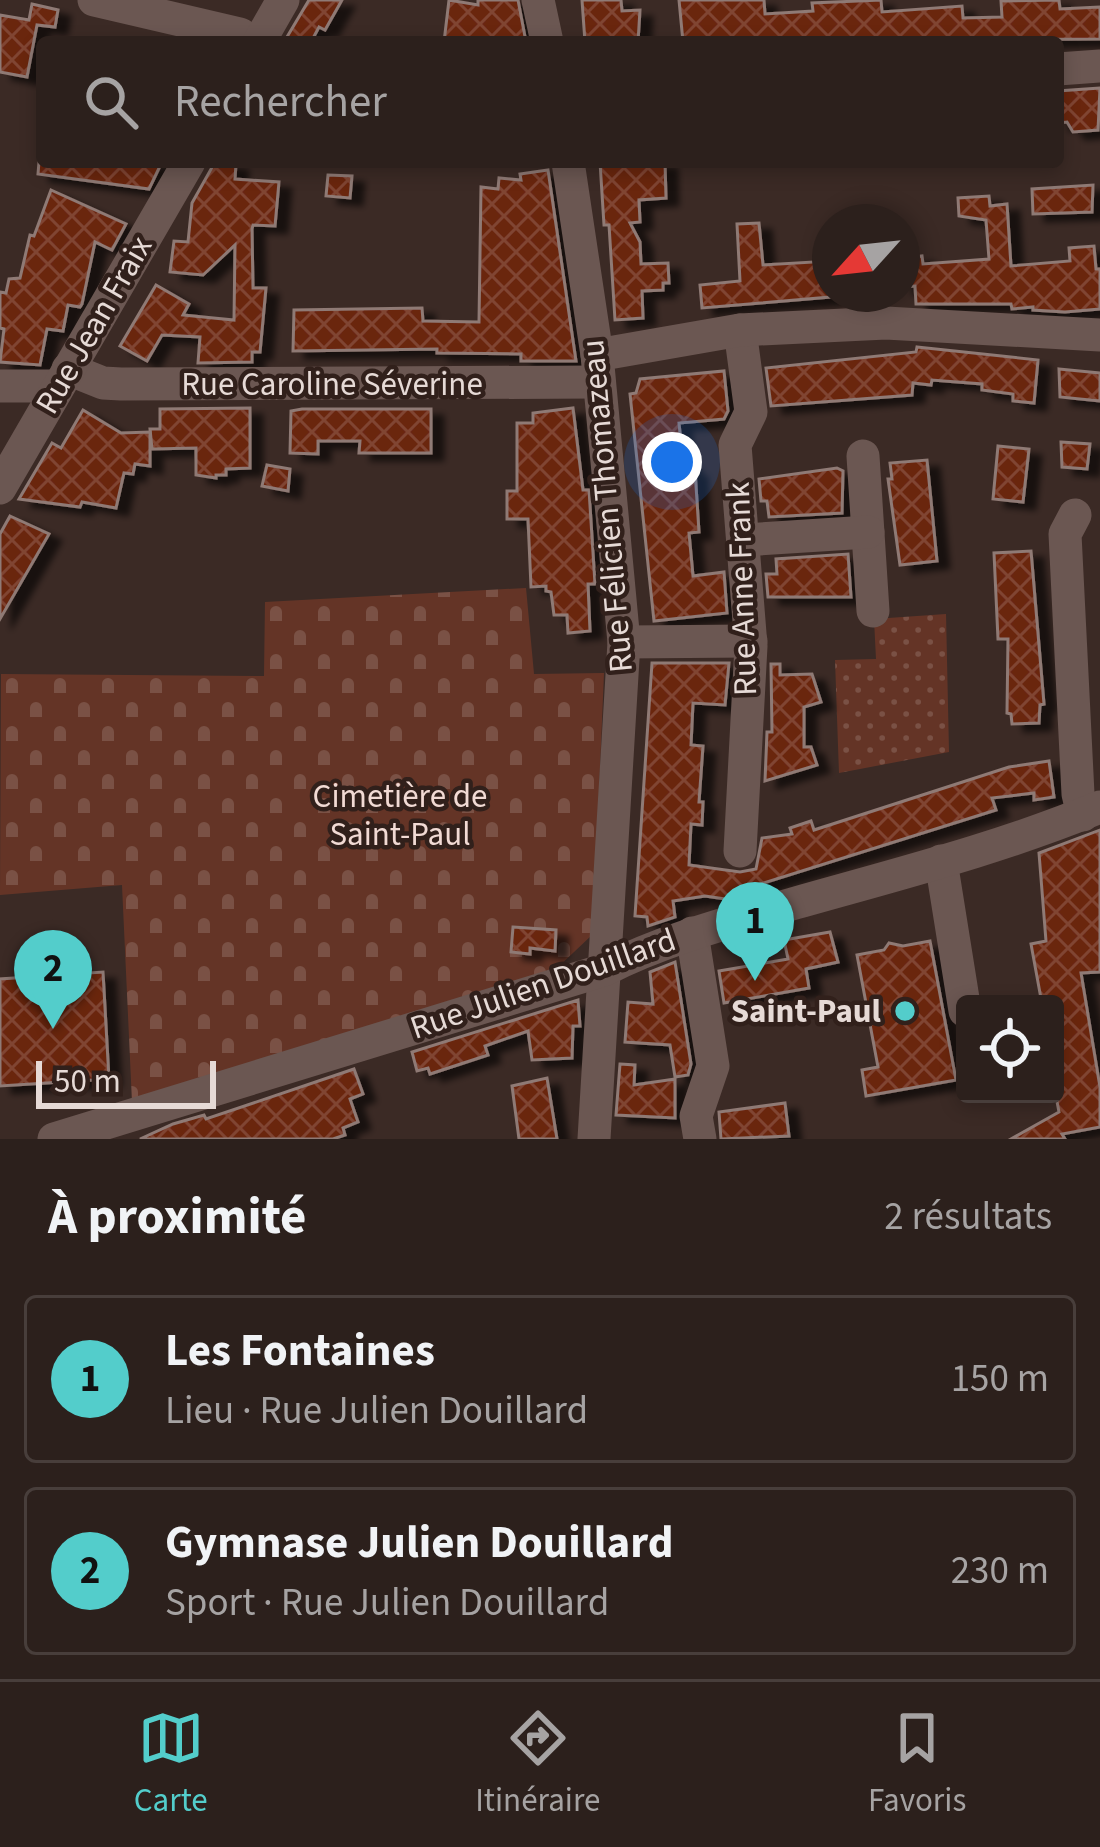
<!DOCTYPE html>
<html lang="fr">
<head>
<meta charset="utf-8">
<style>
  body { margin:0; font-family:"Source Sans 3",sans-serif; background:#382d29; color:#f1f3f6 }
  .controls { position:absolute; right:36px; bottom:36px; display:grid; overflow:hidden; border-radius:12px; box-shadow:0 6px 18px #0003 }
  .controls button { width:108px; height:108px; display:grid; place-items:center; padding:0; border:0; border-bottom:3px solid #483e3b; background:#2c201c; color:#f1f3f6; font:60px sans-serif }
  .compass { position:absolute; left:812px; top:204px; width:108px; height:108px; border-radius:50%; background:#2c201c; box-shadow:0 6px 18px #0003; rotate:243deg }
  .scale { position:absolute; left:36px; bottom:30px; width:180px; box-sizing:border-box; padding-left:12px; border:6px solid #e6dad6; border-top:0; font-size:33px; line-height:42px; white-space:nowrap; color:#e6dad6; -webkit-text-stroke:9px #31201b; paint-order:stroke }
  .you { position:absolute; left:672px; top:462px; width:42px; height:42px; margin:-30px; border:9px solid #fff; border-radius:50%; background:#1a73e8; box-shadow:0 0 0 18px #1a73e833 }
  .badge { display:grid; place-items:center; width:78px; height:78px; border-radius:50%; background:#53cdcb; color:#111; font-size:39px; font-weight:700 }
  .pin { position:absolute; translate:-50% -99px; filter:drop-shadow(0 3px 6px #0008) }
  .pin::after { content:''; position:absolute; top:63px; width:42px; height:36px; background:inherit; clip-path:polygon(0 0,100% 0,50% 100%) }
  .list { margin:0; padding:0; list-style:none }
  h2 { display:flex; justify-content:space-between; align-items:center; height:156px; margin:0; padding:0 48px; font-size:51px }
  h2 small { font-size:39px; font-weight:400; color:#a6a3a3 }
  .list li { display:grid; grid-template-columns:78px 1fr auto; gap:36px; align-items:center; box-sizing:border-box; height:168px; margin:0 24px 24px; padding:0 24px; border:3px solid #483e3b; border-radius:12px }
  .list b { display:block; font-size:45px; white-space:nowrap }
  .list p { margin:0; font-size:39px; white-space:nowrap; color:#a6a3a3 }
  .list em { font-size:39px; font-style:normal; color:#a6a3a3 }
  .icon { flex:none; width:66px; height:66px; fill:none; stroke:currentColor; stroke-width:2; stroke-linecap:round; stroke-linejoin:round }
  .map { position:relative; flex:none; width:1100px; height:1139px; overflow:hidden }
  .search { position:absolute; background:#2c201c; box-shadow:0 6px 18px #0003; left:36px; right:36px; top:36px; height:132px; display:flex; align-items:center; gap:30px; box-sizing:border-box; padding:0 42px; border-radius:12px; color:#a6a3a3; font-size:45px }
  .sheet { height:540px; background:#2c201c }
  nav { display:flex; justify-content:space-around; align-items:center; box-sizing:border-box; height:168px; border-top:3px solid #483e3b; background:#2c201c; font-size:33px; color:#a6a3a3 }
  nav a { display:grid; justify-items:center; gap:6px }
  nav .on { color:#53cdcb }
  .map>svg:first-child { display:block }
</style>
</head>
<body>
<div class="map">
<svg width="1100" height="1139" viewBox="0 0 1100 1139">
  <defs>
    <pattern id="cemetery-stones" width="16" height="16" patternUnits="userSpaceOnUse" patternTransform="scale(3)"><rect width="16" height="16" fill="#643426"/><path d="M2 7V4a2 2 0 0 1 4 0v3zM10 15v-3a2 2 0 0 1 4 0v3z" fill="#7a5145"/></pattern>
    <pattern id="park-dots" width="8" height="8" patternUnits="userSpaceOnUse" patternTransform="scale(3)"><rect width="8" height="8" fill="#643426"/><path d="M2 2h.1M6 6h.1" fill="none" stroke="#7a5145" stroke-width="1.8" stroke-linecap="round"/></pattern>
    <pattern id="building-cross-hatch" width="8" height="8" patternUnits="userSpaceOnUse" patternTransform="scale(3)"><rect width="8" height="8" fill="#6b2511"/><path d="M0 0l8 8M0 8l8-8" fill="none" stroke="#804433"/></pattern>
    <filter id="shadow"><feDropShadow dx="12" dy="7" stdDeviation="3" flood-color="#0009"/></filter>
  </defs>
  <rect width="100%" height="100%" fill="#3b2a25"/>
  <polygon fill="url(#cemetery-stones)" points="526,588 534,674 604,673 593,934 555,970 132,1102 122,885 0,895 1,674 264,676 265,602"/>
  <polygon fill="url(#park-dots)" points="946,614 949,752 839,773 835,660 876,659 874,619"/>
  <g fill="url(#building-cross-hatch)" stroke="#8f7a74" stroke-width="3" filter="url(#shadow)">
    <polygon points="309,0 342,0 325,30 319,27 311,42 284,42"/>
    <polygon points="449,0 478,5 478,0 518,0 526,42 444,42"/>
    <polygon points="582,0 621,0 622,11 640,10 638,42 585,42"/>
    <polygon points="679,0 764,0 765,14 813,11 812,3 881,0 882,12 962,6 963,18 1002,17 1001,1 1059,0 1060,9 1100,7 1100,39 683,42"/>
    <polygon points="32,4 58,10 55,27 37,25 27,77 0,72 0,15 29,20"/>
    <polygon points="1100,88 1098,130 1073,132 1067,122 1058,123 1058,91"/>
    <polygon points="39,162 162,162 149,189 38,174"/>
    <polygon points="215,162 236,164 235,179 279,182 275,226 253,225 252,229 253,288 266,288 260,352 252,352 252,362 198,363 200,337 162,335 147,361 120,346 156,285 189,304 183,315 234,320 235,245 203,275 170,272 174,241 188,242 192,203"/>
    <polygon points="600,162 665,162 666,198 639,200 640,222 630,223 640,242 641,264 668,263 669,283 663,283 663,290 642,291 643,318 615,320 609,225 604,225"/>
    <polygon points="548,170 576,361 521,361 521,354 437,353 437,349 293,351 294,310 422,308 423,321 479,322 481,187 498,189 499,178 521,180 520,174"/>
    <polygon points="328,175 352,176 350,198 326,196"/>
    <polygon points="1093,185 1092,212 1033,214 1032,189"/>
    <polygon points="51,190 126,224 112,250 95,242 82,304 80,307 68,305 63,331 47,329 40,365 0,362 4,329 0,328 0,292 6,293 9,279 20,278 30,235 34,236"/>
    <polygon points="989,196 990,206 1007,204 1011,266 1070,261 1069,248 1094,246 1096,269 1100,269 1100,309 1065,312 1033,310 1033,307 1012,309 1011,304 916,304 915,286 902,287 902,258 922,256 923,264 989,259 986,220 959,216 958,198"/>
    <polygon points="759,223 763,265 830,261 830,297 702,308 700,285 740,281 737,224"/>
    <polygon points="917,347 1038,360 1034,403 1013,401 1013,394 982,390 982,384 932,380 931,385 913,383 912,395 771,406 766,368 916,352"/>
    <polygon points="1059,369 1100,373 1100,401 1060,397"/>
    <polygon points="724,371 728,411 724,419 679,423 683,463 689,463 690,471 695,470 699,532 689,533 693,576 724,572 727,613 654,621 630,394 636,393 640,379"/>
    <polygon points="250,408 250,468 226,469 226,475 216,475 216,478 196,475 196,448 152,449 150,429 160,429 160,409"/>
    <polygon points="573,408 583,490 589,490 595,584 588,584 590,631 568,633 567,615 554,615 551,592 546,591 546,586 531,587 528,519 507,519 507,491 517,491 517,423 533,423 533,413"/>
    <polygon points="302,409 431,409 431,453 359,453 360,441 318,441 318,454 290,453 291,411"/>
    <polygon points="83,410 121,433 150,432 150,466 135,464 133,474 124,473 116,508 82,502 80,507 19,499 52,443 61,448"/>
    <polygon points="1061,442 1090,444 1087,469 1062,467"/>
    <polygon points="998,446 1029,449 1023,502 993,499"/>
    <polygon points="927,460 937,561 900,565 888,479 892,479 890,463"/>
    <polygon points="267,465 290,469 288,491 262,486"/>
    <polygon points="837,468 843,471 842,513 769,517 767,501 761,501 759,479"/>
    <polygon points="10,516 49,534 0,619 0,534"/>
    <polygon points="1031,551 1044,704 1040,705 1039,723 1012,724 1011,714 1007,713 1008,639 998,639 994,553"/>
    <polygon points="848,554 851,597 768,597 766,574 777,574 776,559"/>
    <polygon points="652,663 729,663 725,705 693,703 691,745 703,746 699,802 703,802 702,825 691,824 689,865 740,872 756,869 762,838 792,834 790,828 811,821 814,830 1009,767 1049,761 1054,797 1034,800 1034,793 992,798 996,810 757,885 757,892 732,900 705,896 673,901 675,917 648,926 647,917 635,916"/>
    <polygon points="771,664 780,664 780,675 812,674 821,702 804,707 804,747 811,747 817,765 765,781 767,732 772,732"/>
    <polygon points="1100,830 1100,972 1081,973 1100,1087 1100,1127 1062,1134 1065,1139 1011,1139 1059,1112 1055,1091 1055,1004 1042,1004 1031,944 1046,941 1039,853"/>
    <polygon points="513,927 556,930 555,951 530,948 530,954 511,952"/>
    <polygon points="830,932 838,962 806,969 809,988 724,1003 719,971 788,959 784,940"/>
    <polygon points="930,941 956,1080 866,1096 862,1070 878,1067 857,955 884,950 889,943 903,946"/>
    <polygon points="675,962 691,1064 688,1075 675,1077 670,1045 625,1042 628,1002 653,1004 650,972"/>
    <polygon points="103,972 109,1079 0,1086 0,979"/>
    <polygon points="578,1000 580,1026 573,1026 572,1058 532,1060 528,1031 485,1046 488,1055 430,1074 428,1068 417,1071 412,1052"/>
    <polygon points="620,1064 635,1065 634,1085 675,1079 675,1118 616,1115"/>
    <polygon points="354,1069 363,1094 350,1099 358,1122 343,1128 345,1135 333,1139 140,1139 173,1124 204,1115 206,1119"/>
    <polygon points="547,1078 557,1139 519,1139 512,1086"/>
    <polygon points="785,1103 789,1136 721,1139 719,1112"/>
  </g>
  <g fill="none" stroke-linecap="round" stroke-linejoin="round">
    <g stroke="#6b5752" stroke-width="33">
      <polyline points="94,0 240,34 252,42"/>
      <polyline points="538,0 547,42"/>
      <polyline points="259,42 283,0"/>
      <polyline points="1058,69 1100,66"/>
      <polyline points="568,162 597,355 624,642 594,1139"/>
      <polyline points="740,330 751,412 735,445 751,646 740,851"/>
      <polyline points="597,355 740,330 886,323 1100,335"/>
      <polyline points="68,369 103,383 121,384 598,382"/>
      <polyline points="0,386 58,386"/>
      <polyline points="863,456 873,611"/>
      <polyline points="0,488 189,162"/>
      <polyline points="1075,515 1065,534 1078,794 1083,815"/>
      <polyline points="744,540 868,532"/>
      <polyline points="624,642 751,641"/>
      <polyline points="941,861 965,1011"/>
      <polyline points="692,933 713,1066 696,1116 700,1139"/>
      <path d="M54,1139L604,970C661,941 723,924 785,906C890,876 999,849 1100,807"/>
    </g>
  </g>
  <circle fill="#53cdcb" stroke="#31201b" stroke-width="4.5" cx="905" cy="1011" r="12"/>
  <g text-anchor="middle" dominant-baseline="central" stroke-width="9" stroke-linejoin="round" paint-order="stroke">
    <g font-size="33" fill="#e6dad6" stroke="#31201b">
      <text transform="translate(94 325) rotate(-60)">Rue Jean Fraix</text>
      <text x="332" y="384">Rue Caroline Séverine</text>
      <text transform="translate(607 506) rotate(-95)">Rue Félicien Thomazeau</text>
      <text transform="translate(742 589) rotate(-92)">Rue Anne Frank</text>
      <text transform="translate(543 984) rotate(-19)">Rue Julien Douillard</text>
    </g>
    <g font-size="33" fill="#f1dad4" stroke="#31201b">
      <text x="400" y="796">Cimetière de<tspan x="400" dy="38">Saint-Paul</tspan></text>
    </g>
    <g font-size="33" font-weight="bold" fill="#e6dad6" stroke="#31201b" text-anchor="end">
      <text x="881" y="1011">Saint-Paul</text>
    </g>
  </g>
</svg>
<div class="controls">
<button><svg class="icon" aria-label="locate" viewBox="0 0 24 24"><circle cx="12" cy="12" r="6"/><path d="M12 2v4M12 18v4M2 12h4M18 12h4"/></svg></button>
</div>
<svg class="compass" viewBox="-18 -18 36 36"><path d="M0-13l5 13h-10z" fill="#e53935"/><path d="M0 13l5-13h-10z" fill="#a6a3a3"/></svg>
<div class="scale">50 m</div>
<div class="you"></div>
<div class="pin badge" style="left:755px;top:981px">1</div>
<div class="pin badge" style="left:53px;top:1029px">2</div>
<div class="search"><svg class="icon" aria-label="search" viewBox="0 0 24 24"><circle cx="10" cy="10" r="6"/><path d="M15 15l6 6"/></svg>Rechercher</div>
</div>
<section class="sheet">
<h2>À proximité<small>2 résultats</small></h2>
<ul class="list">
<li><span class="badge">1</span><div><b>Les Fontaines</b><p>Lieu · Rue Julien Douillard</p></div><em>150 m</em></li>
<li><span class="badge">2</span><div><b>Gymnase Julien Douillard</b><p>Sport · Rue Julien Douillard</p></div><em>230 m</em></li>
</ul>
</section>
<nav>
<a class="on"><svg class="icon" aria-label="map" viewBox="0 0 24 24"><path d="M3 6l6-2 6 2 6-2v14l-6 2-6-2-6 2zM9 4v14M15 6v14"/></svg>Carte</a>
<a><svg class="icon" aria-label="directions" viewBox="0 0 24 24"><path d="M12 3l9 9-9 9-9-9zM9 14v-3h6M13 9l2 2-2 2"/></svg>Itinéraire</a>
<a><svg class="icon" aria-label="saved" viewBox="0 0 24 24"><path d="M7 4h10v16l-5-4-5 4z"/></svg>Favoris</a>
</nav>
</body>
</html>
